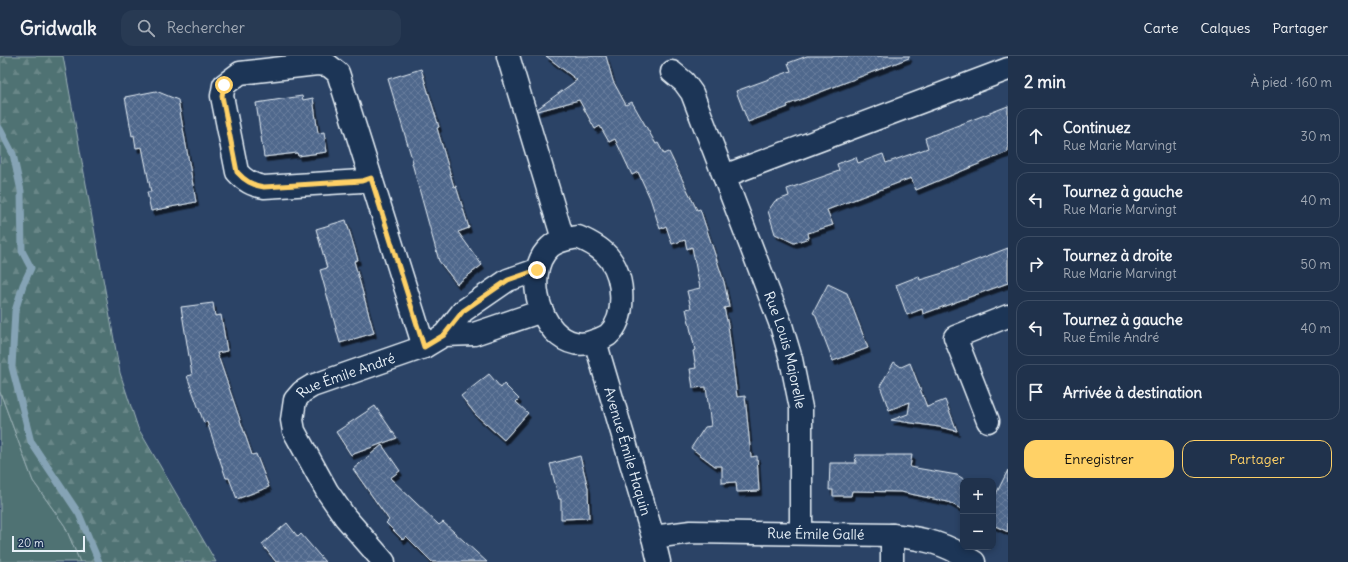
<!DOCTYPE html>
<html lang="fr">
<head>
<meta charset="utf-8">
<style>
  body { margin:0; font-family:Delius,sans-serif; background:#283a53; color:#f1f3f6 }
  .controls { position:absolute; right:12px; bottom:12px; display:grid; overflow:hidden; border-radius:8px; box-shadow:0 2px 6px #0003 }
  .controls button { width:36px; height:36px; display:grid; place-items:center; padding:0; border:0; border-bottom:1px solid #3d4d64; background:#20324c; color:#f1f3f6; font:20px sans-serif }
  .scale { position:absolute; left:12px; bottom:10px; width:73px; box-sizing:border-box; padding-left:4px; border:2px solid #e8f1f8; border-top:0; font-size:11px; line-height:14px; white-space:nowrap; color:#e8f1f8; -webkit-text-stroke:3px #1d3557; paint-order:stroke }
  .stop { position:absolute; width:12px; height:12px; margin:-9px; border:3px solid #ffd166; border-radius:50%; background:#fff }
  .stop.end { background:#ffd166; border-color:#fff; box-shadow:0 1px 4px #0008 }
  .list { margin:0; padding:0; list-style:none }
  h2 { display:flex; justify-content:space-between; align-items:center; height:52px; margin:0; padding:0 16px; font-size:17px }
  h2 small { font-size:13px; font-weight:400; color:#a2aab5 }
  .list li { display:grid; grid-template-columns:26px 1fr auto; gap:12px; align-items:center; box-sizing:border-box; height:56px; margin:0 8px 8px; padding:0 8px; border:1px solid #3d4d64; border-radius:12px }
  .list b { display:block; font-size:15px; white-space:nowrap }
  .list p { margin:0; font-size:13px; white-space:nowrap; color:#a2aab5 }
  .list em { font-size:13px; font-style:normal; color:#a2aab5 }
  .actions { display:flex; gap:8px; padding:12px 16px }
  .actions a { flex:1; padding:9px 0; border:1px solid #ffd166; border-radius:12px; text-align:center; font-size:14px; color:#ffd166 }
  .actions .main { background:#ffd166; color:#111 }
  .icon { flex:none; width:22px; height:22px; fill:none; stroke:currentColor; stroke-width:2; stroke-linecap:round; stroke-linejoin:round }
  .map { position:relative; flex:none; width:1008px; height:506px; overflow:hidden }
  header { display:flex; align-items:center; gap:24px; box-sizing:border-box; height:56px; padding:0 20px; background:#20324c; border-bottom:1px solid #3d4d64 }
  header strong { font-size:19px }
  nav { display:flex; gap:22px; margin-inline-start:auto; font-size:14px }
  .search { width:280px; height:36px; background:#283a53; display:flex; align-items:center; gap:10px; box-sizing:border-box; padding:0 14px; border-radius:12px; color:#a2aab5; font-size:15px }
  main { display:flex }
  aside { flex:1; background:#20324c }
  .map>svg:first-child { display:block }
</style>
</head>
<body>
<header>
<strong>Gridwalk</strong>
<div class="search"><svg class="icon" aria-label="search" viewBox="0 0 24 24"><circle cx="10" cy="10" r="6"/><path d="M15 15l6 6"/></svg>Rechercher</div>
<nav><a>Carte</a><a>Calques</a><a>Partager</a></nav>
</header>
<main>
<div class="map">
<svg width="1008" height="506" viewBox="0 0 1008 506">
  <defs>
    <pattern id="forest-firs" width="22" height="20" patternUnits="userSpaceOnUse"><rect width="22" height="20" fill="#507273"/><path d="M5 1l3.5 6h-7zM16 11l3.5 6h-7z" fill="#698788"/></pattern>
    <pattern id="building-cross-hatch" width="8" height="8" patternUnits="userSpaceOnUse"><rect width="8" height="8" fill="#4f678c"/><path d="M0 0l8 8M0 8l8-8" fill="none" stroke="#687d9d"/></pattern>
    <filter id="shadow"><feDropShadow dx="2.5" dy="4.5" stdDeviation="0" flood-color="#0009"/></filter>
  </defs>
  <rect width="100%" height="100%" fill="#2b4366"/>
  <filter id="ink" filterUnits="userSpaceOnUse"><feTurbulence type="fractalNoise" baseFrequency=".025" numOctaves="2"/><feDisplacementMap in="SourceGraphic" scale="8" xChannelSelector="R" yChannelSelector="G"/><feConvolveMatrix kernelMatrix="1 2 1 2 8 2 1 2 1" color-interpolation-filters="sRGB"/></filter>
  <g filter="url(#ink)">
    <polygon fill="#507273" stroke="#9cb2b6" points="0,336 33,425 65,470 80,506 0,506"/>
    <polygon fill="url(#forest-firs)" stroke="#9cb2b6" points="0,0 63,0 120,317 138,372 216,506 80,506 65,470 33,425 0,336"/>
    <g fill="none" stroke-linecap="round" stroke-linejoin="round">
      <polyline stroke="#85a3b5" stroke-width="7" points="0,73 13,98 21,135 22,195 31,212 23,229 15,255 12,311 31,386 79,458 99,506"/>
    </g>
    <g fill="url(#building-cross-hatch)" stroke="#e8f1f8" filter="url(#shadow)">
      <polygon points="546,0 606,0 613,25 626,49 632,46 656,88 658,87 664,98 669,96 697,154 700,153 724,226 727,240 729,251 724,252 728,269 737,341 745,340 751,401 757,400 759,435 737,436 736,426 722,427 722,410 715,410 691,392 705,371 711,370 706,331 693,332 690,313 696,312 693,295 695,294 686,253 691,252 687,235 700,232 692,191 687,193 685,184 672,188 666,170 660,173 650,142 638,116 632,119 615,83 609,86 600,70 595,73 579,44 538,55 537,53 577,24"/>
      <polygon points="807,0 909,0 909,2 787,49 788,51 748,66 736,35 791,15 788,7"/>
      <polygon points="421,13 439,71 437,72 454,131 456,130 469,172 458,176 482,209 457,228 439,205 412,107 413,106 388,23"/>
      <polygon points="156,35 178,44 196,146 151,155 147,136 151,136 142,91 136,92 134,79 132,80 125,41"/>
      <polygon points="302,40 303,44 313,42 318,77 324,76 327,96 298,100 297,97 264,101 256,47"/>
      <polygon points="1008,50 1008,96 916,134 911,122 827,154 833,169 808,177 809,182 794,187 775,178 768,155 775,145 789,140 787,133 839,115 837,108 856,101 858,107 883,98 886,107 928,92 925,82"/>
      <polygon points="346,164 358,204 354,205 374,277 340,287 320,214 327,212 316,173"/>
      <polygon points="1008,192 1008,227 923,258 922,253 907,259 896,229 919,220 920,224 943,217"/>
      <polygon points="828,228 847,237 868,292 833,305 815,258 813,257"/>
      <polygon points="213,247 215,260 221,259 227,295 217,297 252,399 256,398 269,431 237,443 229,422 226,422 207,366 204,367 187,320 192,319 181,251"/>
      <polygon points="894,306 901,311 910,307 927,351 945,344 957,375 939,371 891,364 908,358 910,346 889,354 880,330"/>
      <polygon points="489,318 501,332 504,328 519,343 516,346 528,357 504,384 476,359 461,340"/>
      <polygon points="375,350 397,382 351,399 336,376"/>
      <polygon points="382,389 400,415 390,422 439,469 443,466 487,506 432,506 406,480 403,484 386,467 389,464 353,413"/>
      <polygon points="855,399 912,399 910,411 957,419 967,425 963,425 963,454 948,446 901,436 852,435 851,440 833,440 833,434 829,434 830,407 856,407"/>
      <polygon points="580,400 588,432 589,462 561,463 561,443 559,443 550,408"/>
      <polygon points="1008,414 1008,476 993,469 993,439 995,440"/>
      <polygon points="287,467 298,481 301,478 325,506 276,506 262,488"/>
    </g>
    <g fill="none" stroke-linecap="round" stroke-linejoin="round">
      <defs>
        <g id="minor">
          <polyline points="508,0 563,183"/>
          <path id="s1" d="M672,16L684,26L692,37L759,211L781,269L791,303L801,352V477"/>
          <polyline points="724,120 1008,13"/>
          <path d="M371,122L362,125L264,131C252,129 245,125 237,116L222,40L224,29L240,17L317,8L328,9L338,17L424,291"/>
          <path d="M578,181C590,186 602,192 610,203C624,222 627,262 608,279C602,283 595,285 588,287C544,296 519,218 550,191C557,184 568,183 578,181Z"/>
          <polyline points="444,279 474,278 542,255"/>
          <path id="s2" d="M595,285L653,481L659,506"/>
          <polyline points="988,365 955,281 1008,260"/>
          <path id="s3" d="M653,481L691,476L892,479C926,483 945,487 974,506"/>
          <path id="s4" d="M384,506L345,461L327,435L294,375L292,364L295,344L302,336L312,330L424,291L444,279L463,255L508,224L537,214"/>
          <polyline points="892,506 892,479"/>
        </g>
      </defs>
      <use href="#minor" stroke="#e8f1f8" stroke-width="25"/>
      <use href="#minor" stroke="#1d3557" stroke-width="22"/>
    </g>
  </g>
  <g fill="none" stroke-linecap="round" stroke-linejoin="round" filter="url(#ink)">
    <path stroke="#ffd166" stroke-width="5" d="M224,29L222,40L237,116C245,125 252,129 264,131L362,125L371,122L424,291L444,279L463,255L508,224L537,214"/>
  </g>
  <g text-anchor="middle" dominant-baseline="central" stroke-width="3" stroke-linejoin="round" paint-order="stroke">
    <g font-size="14" fill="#e8f1f8" stroke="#1d3557">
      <text stroke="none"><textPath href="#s1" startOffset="303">Rue Louis Majorelle</textPath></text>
      <text stroke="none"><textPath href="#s4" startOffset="249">Rue Émile André</textPath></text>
      <text stroke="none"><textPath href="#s2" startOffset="115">Avenue Émile Haquin</textPath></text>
      <text stroke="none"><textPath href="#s3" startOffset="163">Rue Émile Gallé</textPath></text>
    </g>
  </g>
</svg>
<div class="controls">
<button>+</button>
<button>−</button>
</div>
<div class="scale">20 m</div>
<div class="stop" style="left:224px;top:29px"></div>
<div class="stop end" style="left:537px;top:214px"></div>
</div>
<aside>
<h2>2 min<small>À pied · 160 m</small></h2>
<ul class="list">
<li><svg class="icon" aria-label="ahead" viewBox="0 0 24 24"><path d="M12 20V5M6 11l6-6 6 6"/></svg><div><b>Continuez</b><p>Rue Marie Marvingt</p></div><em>30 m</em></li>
<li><svg class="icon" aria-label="left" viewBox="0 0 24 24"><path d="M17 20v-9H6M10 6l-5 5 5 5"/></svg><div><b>Tournez à gauche</b><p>Rue Marie Marvingt</p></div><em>40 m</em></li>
<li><svg class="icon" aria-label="right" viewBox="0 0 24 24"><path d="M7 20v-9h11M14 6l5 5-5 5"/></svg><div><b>Tournez à droite</b><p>Rue Marie Marvingt</p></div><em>50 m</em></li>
<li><svg class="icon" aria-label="left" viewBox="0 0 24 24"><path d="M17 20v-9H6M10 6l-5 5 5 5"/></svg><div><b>Tournez à gauche</b><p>Rue Émile André</p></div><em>40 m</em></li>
<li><svg class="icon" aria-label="arrive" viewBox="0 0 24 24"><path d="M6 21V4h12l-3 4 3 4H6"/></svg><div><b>Arrivée à destination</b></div></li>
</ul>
<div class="actions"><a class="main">Enregistrer</a><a>Partager</a></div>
</aside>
</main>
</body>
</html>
